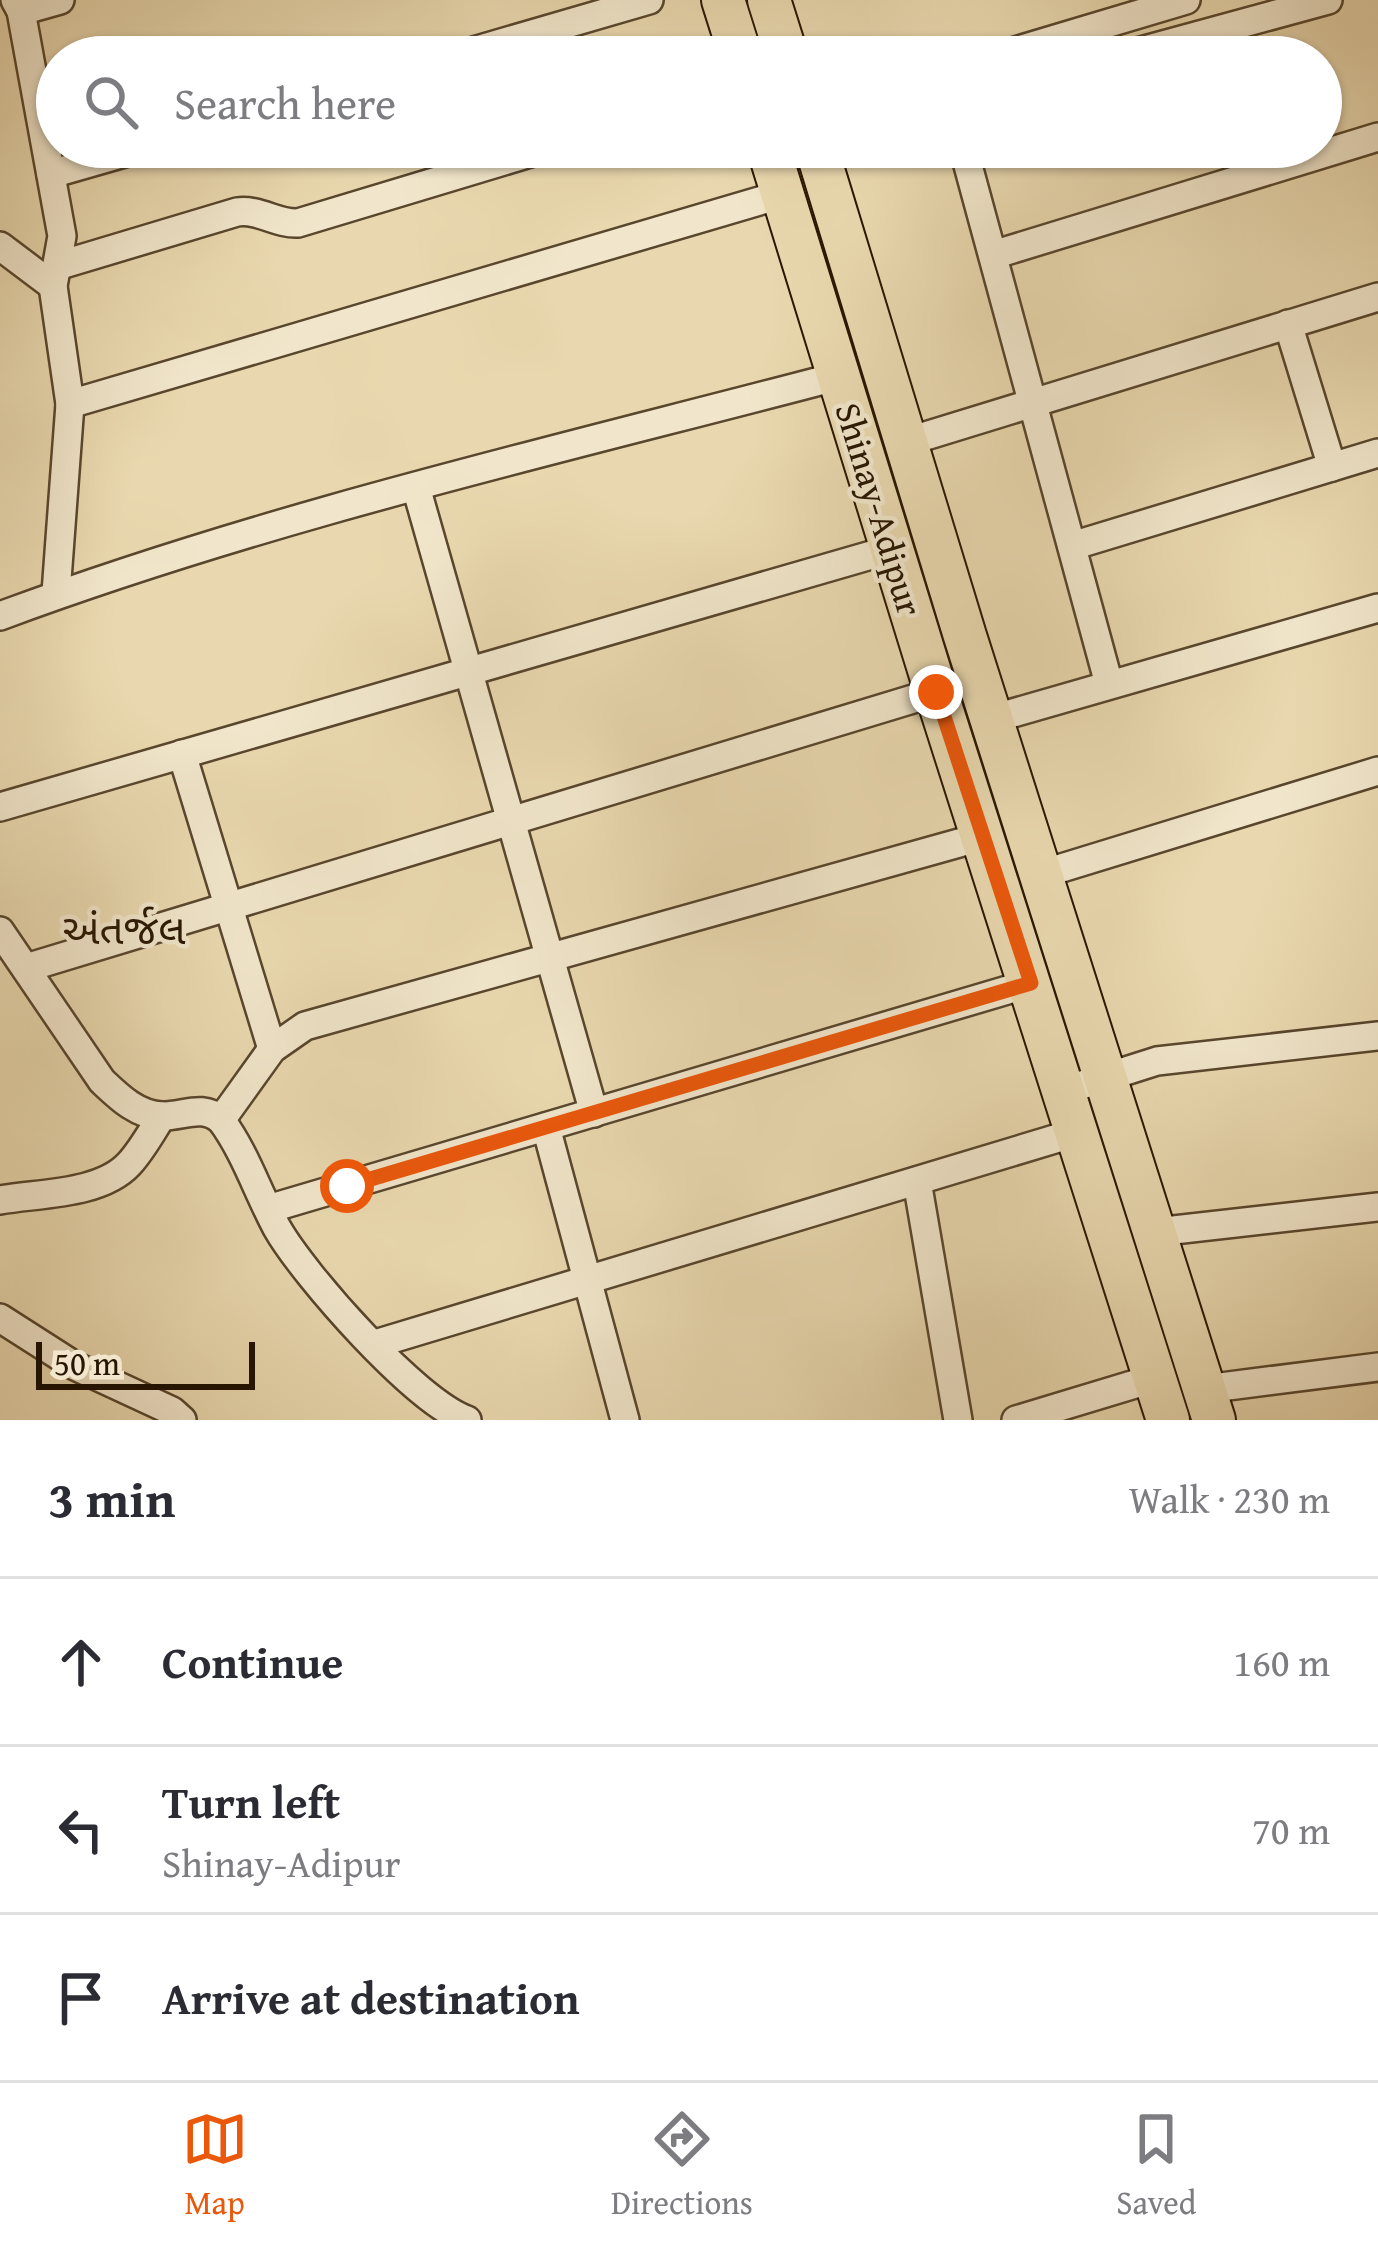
<!DOCTYPE html>
<html lang="en">
<head>
<meta charset="utf-8">
<style>
  body { margin:0; font-family:"Gentium Book Plus","Noto Sans Gujarati",serif; background:#f7f7f7; color:#2b2b33 }
  .scale { position:absolute; left:36px; bottom:30px; width:219px; box-sizing:border-box; padding-left:12px; border:6px solid #281602; border-top:0; font-size:33px; line-height:42px; white-space:nowrap; color:#281602; -webkit-text-stroke:9px #f1e6cb; paint-order:stroke }
  .stop { position:absolute; width:36px; height:36px; margin:-27px; border:9px solid #ea580c; border-radius:50%; background:#fff }
  .stop.end { background:#ea580c; border-color:#fff; box-shadow:0 3px 12px #0008 }
  .list { margin:0; padding:0; list-style:none }
  h2 { display:flex; justify-content:space-between; align-items:center; height:156px; margin:0; padding:0 48px; font-size:51px }
  h2 small { font-size:39px; font-weight:400; color:#7c7c81 }
  .list li { display:grid; grid-template-columns:78px 1fr auto; gap:36px; align-items:center; box-sizing:border-box; height:168px; padding:0 48px; border-top:3px solid #e1e1e2 }
  .list b { display:block; font-size:45px; white-space:nowrap }
  .list p { margin:0; font-size:39px; white-space:nowrap; color:#7c7c81 }
  .list em { font-size:39px; font-style:normal; color:#7c7c81 }
  .icon { flex:none; width:66px; height:66px; fill:none; stroke:currentColor; stroke-width:2; stroke-linecap:round; stroke-linejoin:round }
  .map { position:relative; flex:none; width:1378px; height:1420px; overflow:hidden }
  .search { position:absolute; background:#fff; box-shadow:0 3px 9px #0004; left:36px; right:36px; top:36px; height:132px; display:flex; align-items:center; gap:30px; box-sizing:border-box; padding:0 42px; border-radius:66px; color:#7c7c81; font-size:45px }
  .sheet { height:660px; background:#fff }
  nav { display:flex; justify-content:space-around; align-items:center; box-sizing:border-box; height:168px; border-top:3px solid #e1e1e2; background:#fff; font-size:33px; color:#7c7c81 }
  nav a { display:grid; justify-items:center; gap:6px }
  nav .on { color:#ea580c }
  .map>svg:first-child { display:block }
</style>
</head>
<body>
<div class="map">
<svg width="1378" height="1420" viewBox="0 0 1378 1420">
  <rect width="100%" height="100%" fill="#e9d8af"/>
  <filter id="stains"><feTurbulence type="fractalNoise" baseFrequency=".00167" numOctaves="4"/><feColorMatrix values="0 0 0 0 .2 0 0 0 0 .09 0 0 0 0 .02 0 0 0 .5 -.17"/></filter>
  <radialGradient id="worn" r=".72"><stop offset=".6" stop-color="#630" stop-opacity="0"/><stop offset="1" stop-color="#630" stop-opacity=".3"/></radialGradient>
  <g fill="none" stroke-linecap="round" stroke-linejoin="round">
    <defs>
      <g id="street">
        <polyline points="15,0 21,11 62,236 53,286 70,404 56,593"/>
        <polyline points="21,11 60,0"/>
        <polyline points="453,57 649,0"/>
        <polyline points="995,57 1186,0"/>
        <polyline points="1119,57 1328,0"/>
        <polyline points="963,147 1109,684"/>
        <polyline points="51,174 145,147"/>
        <polyline points="0,246 53,286"/>
        <polyline points="993,255 1378,137"/>
        <path d="M57,266L237,212C260,209 276,224 298,223L550,147"/>
        <polyline points="1288,324 1332,467"/>
        <polyline points="70,404 783,194"/>
        <polyline points="906,442 1378,297"/>
        <polyline points="416,487 594,1113"/>
        <polyline points="1072,546 1378,453"/>
        <path d="M0,616C272,515 558,450 839,376"/>
        <polyline points="992,719 1378,608"/>
        <polyline points="182,754 272,1049"/>
        <polyline points="0,807 892,549"/>
        <polyline points="1042,874 1378,771"/>
        <path d="M0,931L102,1081C119,1097 137,1115 162,1116C185,1116 202,1104 221,1120C245,1152 258,1193 277,1228C305,1277 416,1402 467,1420"/>
        <polyline points="26,968 936,692"/>
        <polyline points="1066,1090 1157,1061 1378,1036"/>
        <polyline points="221,1120 272,1049 305,1026 984,836"/>
        <polyline points="546,1127 625,1420"/>
        <polyline points="917,1181 958,1420"/>
        <path d="M0,1200C39,1193 100,1195 129,1164C142,1150 152,1131 162,1116"/>
        <polyline points="268,1209 1031,983"/>
        <polyline points="1156,1232 1378,1207"/>
        <polyline points="0,1318 75,1366 172,1411 182,1420"/>
        <polyline points="375,1344 1078,1132"/>
        <polyline points="1205,1389 1378,1367"/>
        <polyline points="1016,1420 1155,1378"/>
      </g>
      <g id="primary">
        <polyline points="723,0 741,57"/>
        <polyline points="769,0 787,57"/>
        <polyline points="768,147 936,692 1168,1420"/>
        <polyline points="816,147 965,636 1214,1420"/>
      </g>
    </defs>
    <use href="#street" stroke="#58462d" stroke-width="32"/>
    <use href="#primary" stroke="#281602" stroke-width="46"/>
    <use href="#street" stroke="#f1e6cb" stroke-width="27"/>
    <use href="#primary" stroke="#e9d8af" stroke-width="42"/>
  </g>
  <g fill="none" stroke-linecap="round" stroke-linejoin="round">
    <polyline stroke="#ea580c" stroke-width="15" points="347,1186 1031,983 936,692"/>
  </g>
  <g text-anchor="middle" dominant-baseline="central" stroke-width="9" stroke-linejoin="round" paint-order="stroke">
    <g font-size="36" fill="#281602" stroke="#f1e6cb">
      <text transform="translate(880 509) rotate(73)">Shinay-Adipur</text>
    </g>
    <g font-size="42" fill="#281602" stroke="#f1e6cb">
      <text x="124" y="928">અંતર્જલ</text>
    </g>
  </g>
  <rect width="100%" height="100%" filter="url(#stains)"/>
  <rect width="100%" height="100%" fill="url(#worn)"/>
</svg>
<div class="scale">50 m</div>
<div class="stop" style="left:347px;top:1186px"></div>
<div class="stop end" style="left:936px;top:692px"></div>
<div class="search"><svg class="icon" aria-label="search" viewBox="0 0 24 24"><circle cx="10" cy="10" r="6"/><path d="M15 15l6 6"/></svg>Search here</div>
</div>
<section class="sheet">
<h2>3 min<small>Walk · 230 m</small></h2>
<ul class="list">
<li><svg class="icon" aria-label="ahead" viewBox="0 0 24 24"><path d="M12 20V5M6 11l6-6 6 6"/></svg><div><b>Continue</b></div><em>160 m</em></li>
<li><svg class="icon" aria-label="left" viewBox="0 0 24 24"><path d="M17 20v-9H6M10 6l-5 5 5 5"/></svg><div><b>Turn left</b><p>Shinay-Adipur</p></div><em>70 m</em></li>
<li><svg class="icon" aria-label="arrive" viewBox="0 0 24 24"><path d="M6 21V4h12l-3 4 3 4H6"/></svg><div><b>Arrive at destination</b></div></li>
</ul>
</section>
<nav>
<a class="on"><svg class="icon" aria-label="map" viewBox="0 0 24 24"><path d="M3 6l6-2 6 2 6-2v14l-6 2-6-2-6 2zM9 4v14M15 6v14"/></svg>Map</a>
<a><svg class="icon" aria-label="directions" viewBox="0 0 24 24"><path d="M12 3l9 9-9 9-9-9zM9 14v-3h6M13 9l2 2-2 2"/></svg>Directions</a>
<a><svg class="icon" aria-label="saved" viewBox="0 0 24 24"><path d="M7 4h10v16l-5-4-5 4z"/></svg>Saved</a>
</nav>
</body>
</html>
